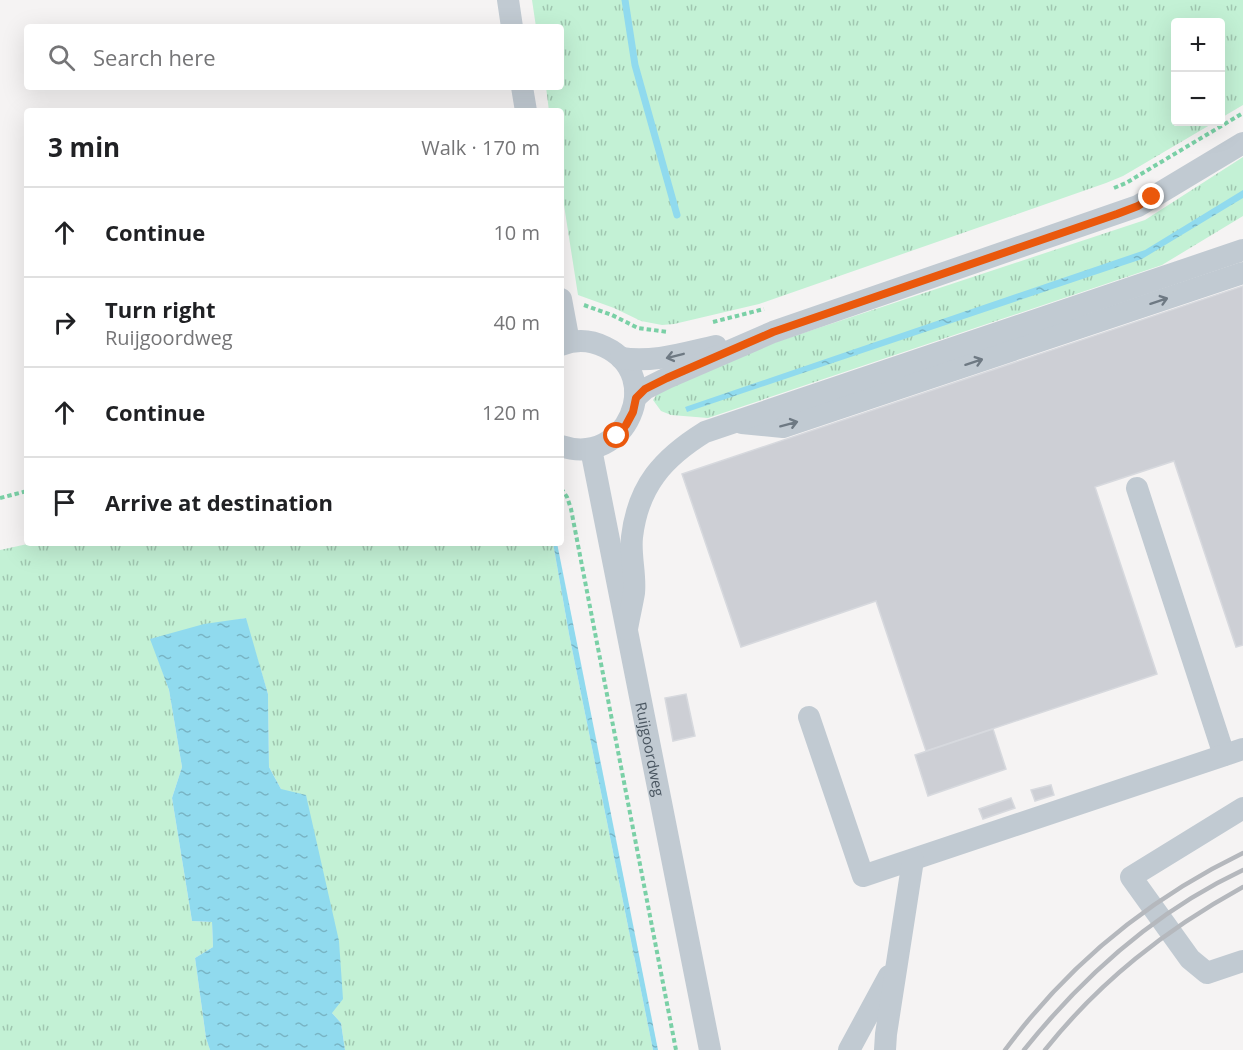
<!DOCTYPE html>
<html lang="en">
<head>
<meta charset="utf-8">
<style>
  body { margin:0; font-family:"Open Sans",sans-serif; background:#f6f6f6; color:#202124 }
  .controls { position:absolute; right:18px; top:18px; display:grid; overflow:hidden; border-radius:6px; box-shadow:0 6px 24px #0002 }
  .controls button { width:54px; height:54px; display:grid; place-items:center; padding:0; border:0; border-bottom:2px solid #e0e0e0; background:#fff; color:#202124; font:30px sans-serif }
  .stop { position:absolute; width:18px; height:18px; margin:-14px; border:4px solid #ea580c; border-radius:50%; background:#fff }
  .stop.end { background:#ea580c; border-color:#fff; box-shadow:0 2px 6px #0008 }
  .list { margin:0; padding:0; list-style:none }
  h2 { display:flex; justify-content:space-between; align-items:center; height:78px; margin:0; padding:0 24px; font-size:26px }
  h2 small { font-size:20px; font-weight:400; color:#757577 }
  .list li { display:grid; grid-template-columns:39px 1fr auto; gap:18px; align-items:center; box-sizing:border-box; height:90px; padding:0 24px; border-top:2px solid #e0e0e0 }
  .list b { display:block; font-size:22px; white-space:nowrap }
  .list p { margin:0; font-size:20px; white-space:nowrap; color:#757577 }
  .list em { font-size:20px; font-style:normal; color:#757577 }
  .icon { flex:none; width:33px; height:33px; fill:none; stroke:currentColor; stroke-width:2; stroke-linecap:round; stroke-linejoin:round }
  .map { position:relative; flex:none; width:1243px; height:1050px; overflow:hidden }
  .search { position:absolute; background:#fff; box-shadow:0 6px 24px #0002; left:24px; top:24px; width:540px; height:66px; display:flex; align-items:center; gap:15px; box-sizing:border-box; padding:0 21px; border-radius:6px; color:#757577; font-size:22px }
  .panel { position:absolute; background:#fff; box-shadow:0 6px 24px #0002; left:24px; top:108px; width:540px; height:438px; border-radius:6px }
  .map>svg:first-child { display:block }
</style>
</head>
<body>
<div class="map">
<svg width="1243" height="1050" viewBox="0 0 1243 1050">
  <defs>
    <pattern id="grass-tufts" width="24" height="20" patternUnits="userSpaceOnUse" patternTransform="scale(1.5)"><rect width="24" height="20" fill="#c3f1d5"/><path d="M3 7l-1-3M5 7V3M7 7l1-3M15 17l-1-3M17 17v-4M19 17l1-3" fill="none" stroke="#a0c6b0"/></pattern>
    <pattern id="water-ripples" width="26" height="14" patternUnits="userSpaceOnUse" patternTransform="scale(1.5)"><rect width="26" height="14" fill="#90daee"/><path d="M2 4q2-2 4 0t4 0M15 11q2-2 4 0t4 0" fill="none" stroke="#78b4c4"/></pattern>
  </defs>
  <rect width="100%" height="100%" fill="#f5f3f3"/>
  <g fill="url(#grass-tufts)">
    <polygon points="532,0 1243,0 1243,105 1221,118 1220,22 1176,22 1176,122 1215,122 1123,176 1106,183 759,304 674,324 662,325 641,321 614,308 578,295 561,186 561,111 549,111 546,87 561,87 561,27 536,27"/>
    <polygon points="1243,157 1243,216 1162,265 708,418 671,415 661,411 653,400 660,390 770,344 1145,220"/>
    <polygon points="32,543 553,543 569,634 653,1050 345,1050 341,1023 332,1013 281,789 269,767 268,694 245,618 151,639 169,690 182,767 172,798 192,921 212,922 213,947 195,958 206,1038 210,1050 0,1050 0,550"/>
  </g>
  <g fill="url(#water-ripples)">
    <polygon points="1243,190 1243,198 1142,259 687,412 685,407 1145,250"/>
    <polygon points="553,543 557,543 658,1050 653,1050 569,634"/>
    <polygon points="246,618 268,694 269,767 281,789 306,795 339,941 343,999 332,1013 341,1023 345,1050 210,1050 206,1038 195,958 213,947 212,922 192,921 172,798 182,767 169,690 150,639 204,624"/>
  </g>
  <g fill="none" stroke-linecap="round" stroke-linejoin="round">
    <polyline stroke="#90daee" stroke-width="7" points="625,0 635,65 677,215"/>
  </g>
  <g fill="#cdcfd5" stroke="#d7d9de" stroke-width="1.5">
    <polygon points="1243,286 1243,645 1236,647 1174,461 1095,487 1157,674 926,751 876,601 741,647 682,474"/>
    <polygon points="686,694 695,736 673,741 665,698"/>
    <polygon points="993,729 1006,769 928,796 915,755"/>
    <polygon points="1051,785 1054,795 1035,801 1031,790"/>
    <polygon points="1011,798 1015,808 983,819 979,809"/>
  </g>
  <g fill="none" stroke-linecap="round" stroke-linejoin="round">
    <g stroke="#7ad0a6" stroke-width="4" stroke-dasharray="4.5 3" stroke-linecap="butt">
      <polyline points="1114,188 1126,183 1243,113"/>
      <polyline points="584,305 612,315 638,328 668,332"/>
      <polyline points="713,322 764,309"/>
      <polyline points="561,488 567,497 571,509 676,1050"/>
      <polyline points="0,498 27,491"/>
    </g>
    <g stroke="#c1cad2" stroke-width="22">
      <polyline points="508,0 512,27"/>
      <polyline points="522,87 526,111"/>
      <polyline points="561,299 569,342"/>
      <path d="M561,345C576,339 591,340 605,347C666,376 626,468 561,446"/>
      <path d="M621,358C654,363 684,353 716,346"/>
      <polyline points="635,398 645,389 667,378 773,332 1138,206 1243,143"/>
      <polyline points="742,423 783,427 1243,273"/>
      <path id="s1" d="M591,449L710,1050"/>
      <polyline points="1137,488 1224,755"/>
      <path d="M627,629C629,617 632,605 634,593C636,575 630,556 632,537C638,486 663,458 705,432L1243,250"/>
      <polyline points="809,717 863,876 1243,749"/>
      <polyline points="1243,808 1131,877 1190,959 1207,973 1243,961"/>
      <polyline points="849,1050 889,976"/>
      <polyline points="885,1050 886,1034 913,860"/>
    </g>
    <g stroke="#b5b8bd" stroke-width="4.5">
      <path d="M1005,1050C1068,965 1148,899 1243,853"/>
      <path d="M1024,1050C1084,975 1156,911 1243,870"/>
      <path d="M1045,1050C1100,981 1165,930 1243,887"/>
    </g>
  </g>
  <defs><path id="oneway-shaft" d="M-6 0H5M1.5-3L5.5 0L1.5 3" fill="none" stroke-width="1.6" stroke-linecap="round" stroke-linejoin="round" transform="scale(1.5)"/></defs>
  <g stroke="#6e7983">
    <use href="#oneway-shaft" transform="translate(1159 301) rotate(-18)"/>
    <use href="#oneway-shaft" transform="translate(675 356) rotate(166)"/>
    <use href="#oneway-shaft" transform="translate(974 362) rotate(-18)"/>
    <use href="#oneway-shaft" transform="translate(789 424) rotate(-15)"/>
  </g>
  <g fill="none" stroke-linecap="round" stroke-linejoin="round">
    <polyline stroke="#ea580c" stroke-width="8" points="617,436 626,425 633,412 636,398 645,389 667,378 773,332 1117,214 1138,206 1152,197"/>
  </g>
  <g text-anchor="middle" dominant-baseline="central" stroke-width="4.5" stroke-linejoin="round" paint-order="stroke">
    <g font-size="15" fill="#4a5661" stroke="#fff">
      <text stroke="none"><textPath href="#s1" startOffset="306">Ruijgoordweg</textPath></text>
    </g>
  </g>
</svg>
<div class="controls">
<button>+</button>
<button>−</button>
</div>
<div class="stop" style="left:617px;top:436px"></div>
<div class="stop end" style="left:1152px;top:197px"></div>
<div class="search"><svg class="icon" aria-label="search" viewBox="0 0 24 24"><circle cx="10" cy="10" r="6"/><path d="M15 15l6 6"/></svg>Search here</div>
<section class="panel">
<h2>3 min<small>Walk · 170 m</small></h2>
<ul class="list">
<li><svg class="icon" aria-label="ahead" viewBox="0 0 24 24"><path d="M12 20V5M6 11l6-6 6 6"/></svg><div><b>Continue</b></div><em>10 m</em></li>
<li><svg class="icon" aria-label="right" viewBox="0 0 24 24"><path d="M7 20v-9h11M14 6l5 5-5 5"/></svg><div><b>Turn right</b><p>Ruijgoordweg</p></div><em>40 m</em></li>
<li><svg class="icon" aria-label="ahead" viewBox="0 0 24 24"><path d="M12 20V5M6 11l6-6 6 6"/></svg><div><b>Continue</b></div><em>120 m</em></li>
<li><svg class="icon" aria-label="arrive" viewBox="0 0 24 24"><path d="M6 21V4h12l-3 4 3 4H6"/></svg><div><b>Arrive at destination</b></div></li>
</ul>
</section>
</div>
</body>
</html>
